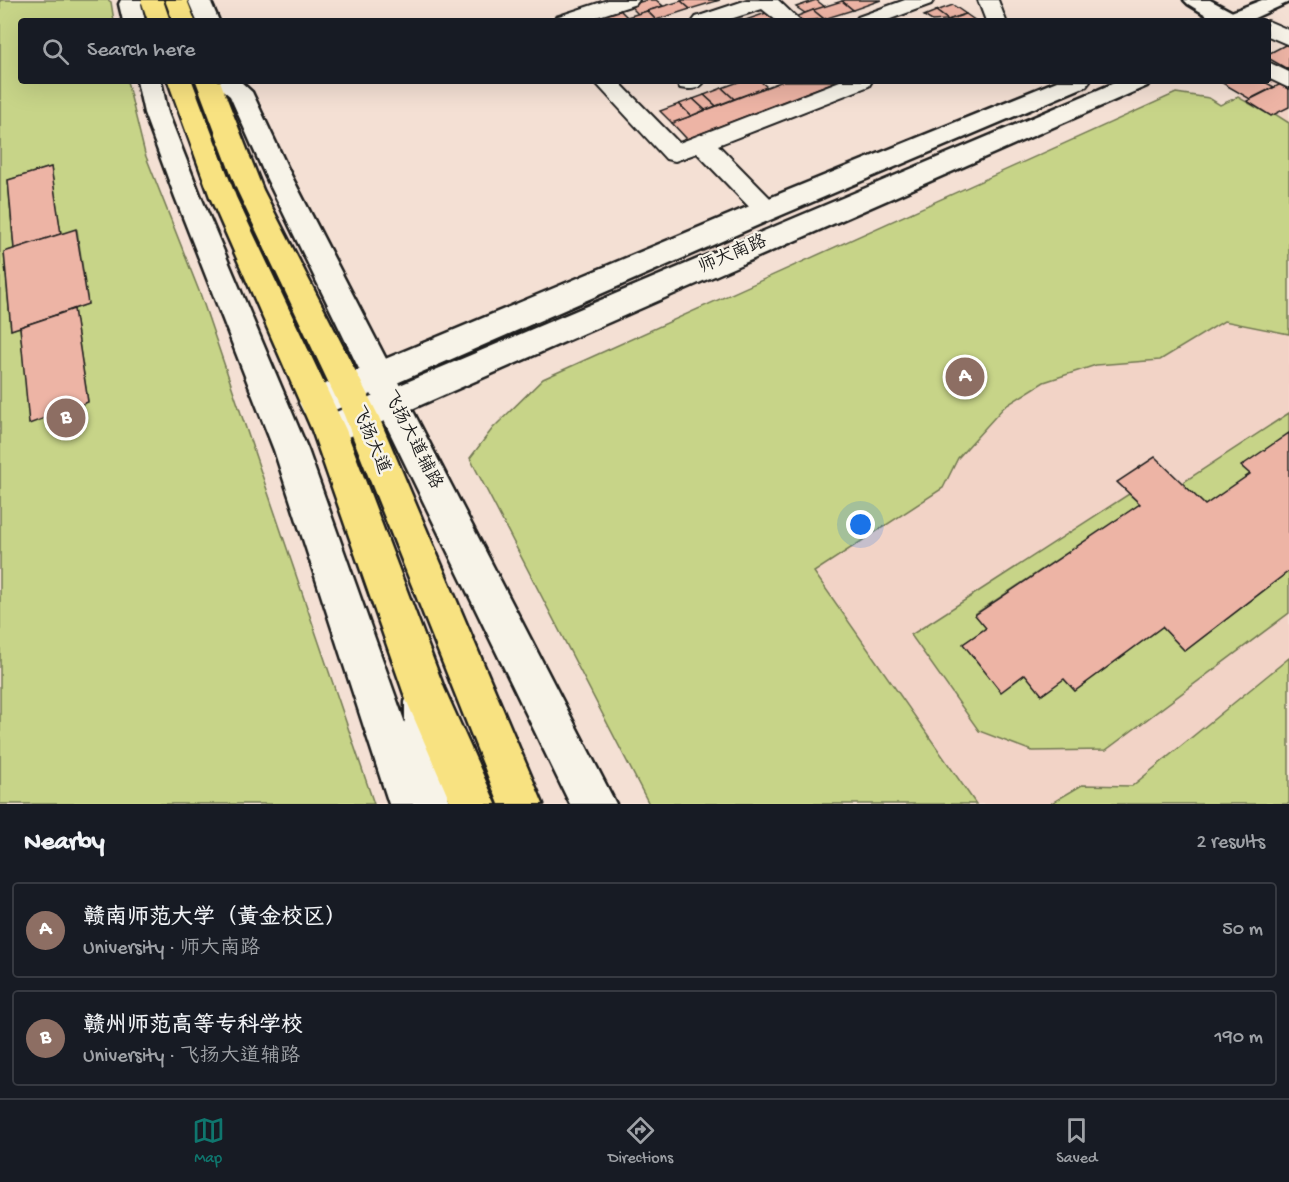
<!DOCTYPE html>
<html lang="en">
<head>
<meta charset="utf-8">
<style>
  body { margin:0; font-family:"Gochi Hand","LXGW WenKai TC",sans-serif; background:#20242c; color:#f1f3f6 }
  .you { position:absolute; left:861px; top:525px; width:21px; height:21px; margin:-15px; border:4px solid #fff; border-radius:50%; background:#1a73e8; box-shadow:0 0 0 9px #1a73e833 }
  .badge { display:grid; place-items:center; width:39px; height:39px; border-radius:50%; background:#0f766e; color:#fff; font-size:20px; font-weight:700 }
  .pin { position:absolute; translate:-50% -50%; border:3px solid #fff; box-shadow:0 2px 6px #0006 }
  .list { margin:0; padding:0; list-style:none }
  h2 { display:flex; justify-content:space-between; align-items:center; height:78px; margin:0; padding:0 24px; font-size:26px }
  h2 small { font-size:20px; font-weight:400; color:#9ea1a6 }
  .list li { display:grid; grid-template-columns:39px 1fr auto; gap:18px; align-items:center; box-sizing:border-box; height:96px; margin:0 12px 12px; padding:0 12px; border:2px solid #363941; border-radius:6px }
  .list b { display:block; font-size:22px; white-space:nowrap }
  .list p { margin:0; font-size:20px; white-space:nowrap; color:#9ea1a6 }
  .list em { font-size:20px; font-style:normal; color:#9ea1a6 }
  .icon { flex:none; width:33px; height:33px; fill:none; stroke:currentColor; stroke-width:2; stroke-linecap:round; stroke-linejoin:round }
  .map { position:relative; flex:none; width:1289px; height:804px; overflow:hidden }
  .search { position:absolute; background:#171b24; box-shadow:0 6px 24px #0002; left:18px; right:18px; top:18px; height:66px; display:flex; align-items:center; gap:15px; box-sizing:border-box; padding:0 21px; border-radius:6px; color:#9ea1a6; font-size:22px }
  .sheet { height:294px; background:#171b24 }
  nav { display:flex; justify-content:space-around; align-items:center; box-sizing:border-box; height:84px; border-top:2px solid #363941; background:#171b24; font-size:16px; color:#9ea1a6 }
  nav a { display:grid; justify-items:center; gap:3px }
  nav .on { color:#0f766e }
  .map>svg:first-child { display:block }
</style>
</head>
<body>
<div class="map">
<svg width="1289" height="804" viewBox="0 0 1289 804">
  <rect width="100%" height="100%" fill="#f4e0d4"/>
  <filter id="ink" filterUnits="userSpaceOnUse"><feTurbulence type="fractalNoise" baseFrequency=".0167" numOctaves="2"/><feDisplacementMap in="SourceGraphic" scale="12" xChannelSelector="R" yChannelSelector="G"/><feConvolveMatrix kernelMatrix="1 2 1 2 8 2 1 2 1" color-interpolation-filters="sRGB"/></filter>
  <g filter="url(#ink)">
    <polygon fill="#f2d3c6" points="1289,72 1289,804 649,804 470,458"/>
    <g fill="#c7d488" stroke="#727852" stroke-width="1.5" fill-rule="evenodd">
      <path d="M0,0H108L111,2L114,21H21V81H127L145,154L201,296L374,804H0ZM51,167L61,234L77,230L88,304L74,309L88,401L30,423L20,327L11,330L4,252L14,249L8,180Z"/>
      <polygon points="1176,93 1209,98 1220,105 1238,97 1271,116 1275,114 1289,123 1289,334 1224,321 1160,360 1096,365 1044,382 1004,407 958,458 943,488 814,572 976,804 649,804 470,458 493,428 543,379"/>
      <polygon points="1289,413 1289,433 1250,474 1205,505 1182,483"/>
      <polygon points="1129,494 1140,504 975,614 986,628 964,644 1000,691 1025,674 1064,679 1075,691 1162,627 1185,651 1289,571 1289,613 1106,750 1032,751 979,731 911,635"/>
      <polygon points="1289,658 1289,804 1050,804 1082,785 1132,786"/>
    </g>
    <g fill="#edb4a5" stroke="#1c1c1c" stroke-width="1.5">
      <polygon points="647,0 656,0 663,6 638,14 629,5"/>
      <polygon points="683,0 720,0 690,9 681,1"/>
      <polygon points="816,0 825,7 805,13 796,7"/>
      <polygon points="845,0 881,0 853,10 842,1"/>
      <polygon points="681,1 690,9 656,20 647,11"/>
      <polygon points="842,1 853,10 824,19 813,10"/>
      <polygon points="953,5 966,14 948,20 936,11"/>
      <polygon points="619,9 627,17 616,21 597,21 593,17"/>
      <polygon points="813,10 824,19 800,21 795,17"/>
      <polygon points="647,11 656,20 616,21 627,17"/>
      <polygon points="936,11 948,20 932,21 924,16"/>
      <polygon points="766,13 775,21 743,21"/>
      <polygon points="966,14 976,21 946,21 948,20"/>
      <polygon points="1289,43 1289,70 1268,58 1268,54"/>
      <polygon points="1289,80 1289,107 1271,116 1247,101"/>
      <polygon points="741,81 760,81 767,87 734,99 722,88"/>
      <polygon points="783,81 837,81 687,139 672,123"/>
      <polygon points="1219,81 1263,81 1274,87 1250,99"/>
      <polygon points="722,88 734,99 716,106 704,95"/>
      <polygon points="704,95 716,106 705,110 693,99"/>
      <polygon points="693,99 705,110 691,116 679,104"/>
      <polygon points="679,104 691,116 672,123 660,111"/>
      <polygon points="51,167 61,234 14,249 8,180"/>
      <polygon points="76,229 88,304 11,330 4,252"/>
      <polygon points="74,309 88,402 29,424 20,327"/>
      <polygon points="1289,433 1289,571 1185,651 1162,627 1075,691 1064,679 1042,695 1025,674 1001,692 963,644 986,628 975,615 1140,504 1117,482 1155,457 1205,505 1250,474 1241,466"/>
    </g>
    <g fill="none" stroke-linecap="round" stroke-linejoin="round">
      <defs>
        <g id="minor">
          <polygon points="608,0 639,0 636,4 584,21 553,21 556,17"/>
          <polygon points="747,0 778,0 800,21 777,21 762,9 724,21 693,21 696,17"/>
          <polygon points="905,0 934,0 931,4 885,21 855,21 858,17"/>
          <polygon points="978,0 998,0 1006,21 986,21"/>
          <polygon points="1267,21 1268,21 1289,30 1289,45 1268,36"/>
          <polygon points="1268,62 1289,72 1289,88 1268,78"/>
          <polygon points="594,81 618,81 679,143 840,81 872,81 869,86 718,145 776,204 780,210 776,216 767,219 758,216 697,153 675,161 666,159"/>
          <path d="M678,81H705C699,90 690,90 680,88L677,83Z"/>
        </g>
        <g id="tertiary">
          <polygon points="121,0 143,0 141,4 145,21 123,21 119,4"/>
          <polygon points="188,0 210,0 219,21 197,21"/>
          <polygon points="1184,0 1210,0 1240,16 1243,21 1216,21 1188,4"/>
          <polygon points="137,81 161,81 168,113 201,197 308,450 405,723 405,702 411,687 426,681 441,687 447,702 448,804 389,804 274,450 175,197 144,113"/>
          <polygon points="212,81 240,81 252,92 291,175 616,804 570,804 265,175 230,96"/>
        </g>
        <g id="secondary">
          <polygon points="1262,0 1289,0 1289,2 1248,21 1218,21 1221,16"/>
          <polygon points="1057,81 1090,81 1086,86 777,217 328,413 316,417 304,413 299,403 304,393 757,203"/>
          <polygon points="1119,81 1151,81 1147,86 341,440 329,445 317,440 312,430 317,420"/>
        </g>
        <g id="primary">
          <polygon points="141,0 163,0 170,21 148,21"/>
          <polygon points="165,0 187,0 195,21 173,21"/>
          <polygon points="168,81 192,81 236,197 346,430 444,688 496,804 451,804 405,697 312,430 210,197"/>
          <polygon points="196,81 220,81 263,190 378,415 543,804 499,804 344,415 237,190"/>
        </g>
      </defs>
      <use href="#minor" stroke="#1c1c1c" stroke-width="4"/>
      <use href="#tertiary" stroke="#1c1c1c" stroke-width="5"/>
      <use href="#secondary" stroke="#1c1c1c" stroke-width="5"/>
      <use href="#primary" stroke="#1c1c1c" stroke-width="5"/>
      <use href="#minor" fill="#f7f3e8" fill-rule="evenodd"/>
      <use href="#tertiary" fill="#f7f3e8" fill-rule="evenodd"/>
      <use href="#secondary" fill="#f7f3e8" fill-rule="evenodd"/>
      <use href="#primary" fill="#f8e281" fill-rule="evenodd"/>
    </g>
  </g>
  <g text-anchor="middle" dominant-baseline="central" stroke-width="5" stroke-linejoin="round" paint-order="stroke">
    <g font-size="18" fill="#1c1c1c" stroke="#f7f3e8">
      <text transform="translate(733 255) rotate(-23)">师大南路</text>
      <text transform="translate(370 440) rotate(67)">飞扬大道</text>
      <text transform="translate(412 440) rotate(63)">飞扬大道辅路</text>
    </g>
  </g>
</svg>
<div class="you"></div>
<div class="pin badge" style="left:965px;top:377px;background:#8d6e63">A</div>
<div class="pin badge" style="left:66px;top:418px;background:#8d6e63">B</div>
<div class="search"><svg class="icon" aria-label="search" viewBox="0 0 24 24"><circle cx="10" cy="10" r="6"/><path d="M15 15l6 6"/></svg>Search here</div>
</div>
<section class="sheet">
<h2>Nearby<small>2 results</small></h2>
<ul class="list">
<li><span class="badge" style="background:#8d6e63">A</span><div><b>赣南师范大学（黄金校区）</b><p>University · 师大南路</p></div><em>50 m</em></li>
<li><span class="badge" style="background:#8d6e63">B</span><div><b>赣州师范高等专科学校</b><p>University · 飞扬大道辅路</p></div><em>190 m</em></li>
</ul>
</section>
<nav>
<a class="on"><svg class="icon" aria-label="map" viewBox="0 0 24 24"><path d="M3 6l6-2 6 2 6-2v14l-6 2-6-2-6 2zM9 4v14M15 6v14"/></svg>Map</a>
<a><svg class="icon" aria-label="directions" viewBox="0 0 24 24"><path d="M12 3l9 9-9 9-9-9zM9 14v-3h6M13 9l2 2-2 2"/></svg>Directions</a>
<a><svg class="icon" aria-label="saved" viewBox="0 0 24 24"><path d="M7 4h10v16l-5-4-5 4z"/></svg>Saved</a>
</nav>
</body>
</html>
